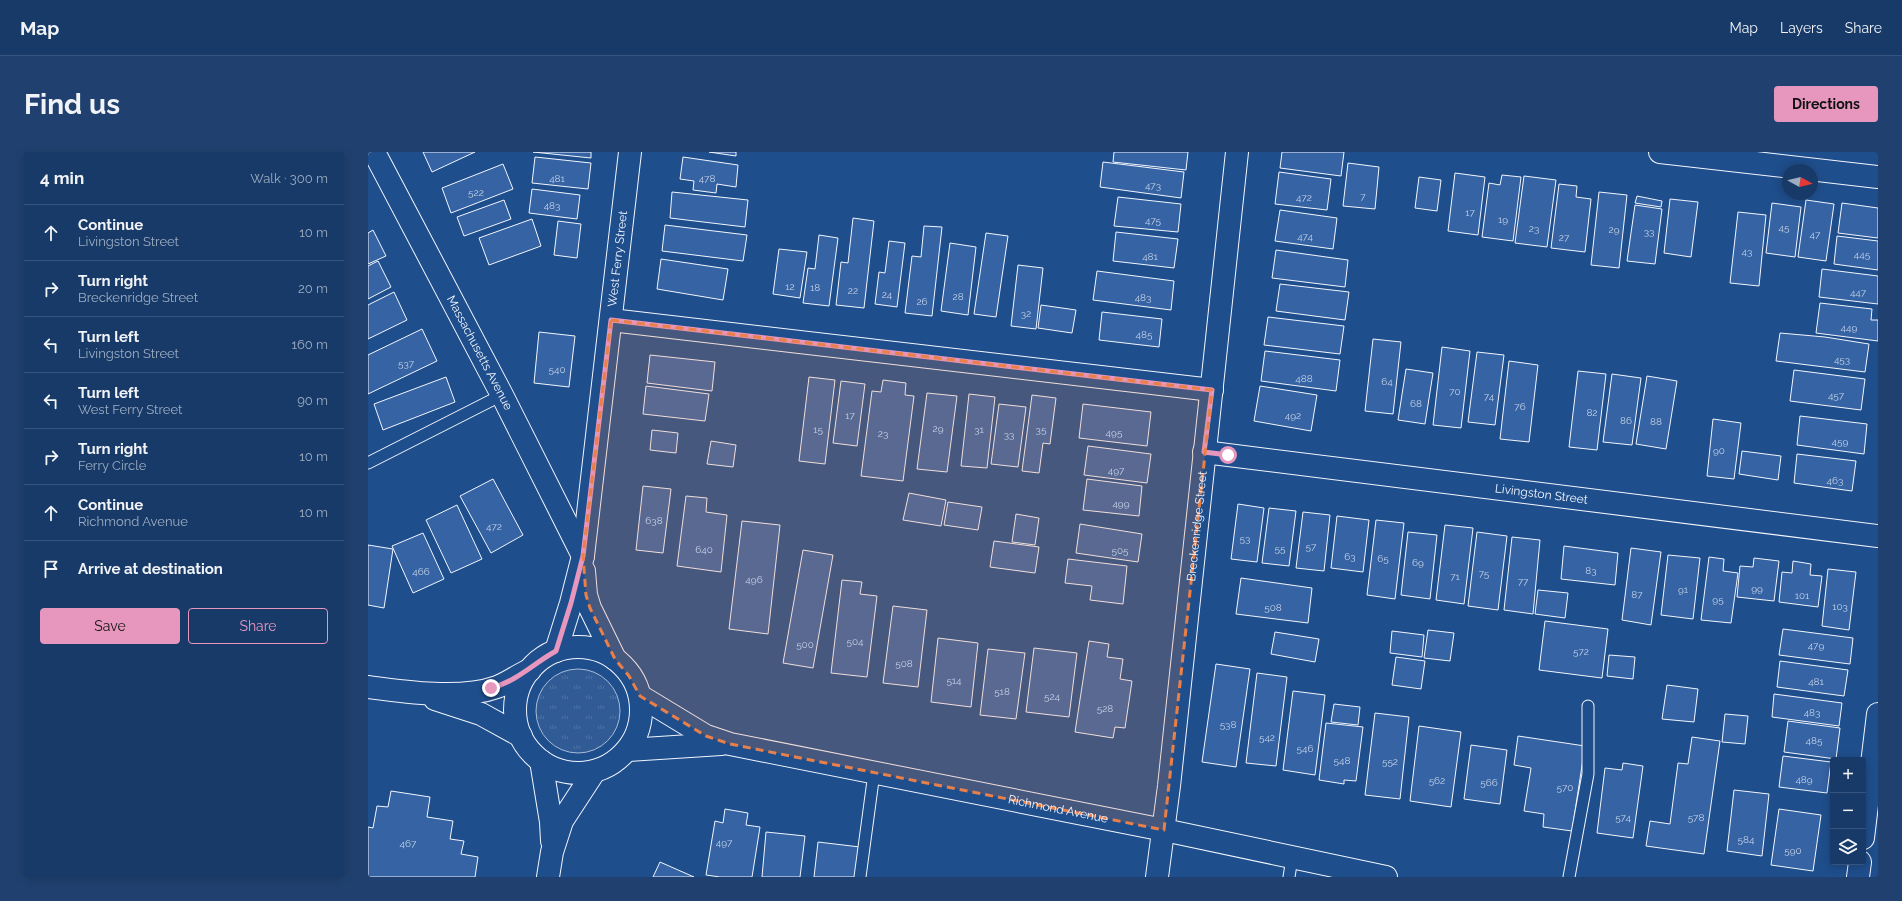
<!DOCTYPE html>
<html lang="en">
<head>
<meta charset="utf-8">
<style>
  body { margin:0; font-family:Raleway,sans-serif; background:#20416f; color:#f1f3f6 }
  .controls { position:absolute; right:12px; bottom:12px; display:grid; overflow:hidden; border-radius:4px; box-shadow:0 2px 10px #0003 }
  .controls button { width:36px; height:36px; display:grid; place-items:center; padding:0; border:0; border-bottom:1px solid #36547d; background:#173a69; color:#f1f3f6; font:20px sans-serif }
  .compass { position:absolute; left:1414px; top:12px; width:36px; height:36px; border-radius:50%; background:#173a69; box-shadow:0 2px 10px #0003; rotate:98deg }
  .stop { position:absolute; width:12px; height:12px; margin:-9px; border:3px solid #e797bd; border-radius:50%; background:#fff }
  .stop.end { background:#e797bd; border-color:#fff; box-shadow:0 1px 4px #0008 }
  .list { margin:0; padding:0; list-style:none }
  h2 { display:flex; justify-content:space-between; align-items:center; height:52px; margin:0; padding:0 16px; font-size:17px }
  h2 small { font-size:13px; font-weight:400; color:#9eadc0 }
  .list li { display:grid; grid-template-columns:26px 1fr auto; gap:12px; align-items:center; box-sizing:border-box; height:56px; padding:0 16px; border-top:1px solid #36547d }
  .list b { display:block; font-size:15px; white-space:nowrap }
  .list p { margin:0; font-size:13px; white-space:nowrap; color:#9eadc0 }
  .list em { font-size:13px; font-style:normal; color:#9eadc0 }
  .actions { display:flex; gap:8px; padding:12px 16px }
  .actions a { flex:1; padding:9px 0; border:1px solid #e797bd; border-radius:4px; text-align:center; font-size:14px; color:#e797bd }
  .actions .main { background:#e797bd; color:#111 }
  .icon { flex:none; width:22px; height:22px; fill:none; stroke:currentColor; stroke-width:2; stroke-linecap:round; stroke-linejoin:round }
  .map { position:relative; flex:none; width:1510px; height:725px; overflow:hidden; border-radius:4px }
  header { display:flex; align-items:center; gap:24px; box-sizing:border-box; height:56px; padding:0 20px; background:#173a69; border-bottom:1px solid #36547d }
  header strong { font-size:19px }
  nav { display:flex; gap:22px; margin-inline-start:auto; font-size:14px }
  .intro { display:flex; align-items:center; justify-content:space-between; box-sizing:border-box; height:96px; padding:0 24px }
  h1 { margin:0; font-size:28px }
  .button { padding:10px 18px; border-radius:4px; background:#e797bd; color:#111; font-size:14px; font-weight:700 }
  main { display:flex; gap:24px; padding:0 24px }
  aside { flex:1; background:#173a69; border-radius:4px; box-shadow:0 2px 10px #0003 }
  .map>svg:first-child { display:block }
</style>
</head>
<body>
<header>
<strong>Map</strong>
<nav><a>Map</a><a>Layers</a><a>Share</a></nav>
</header>
<div class="intro"><h1>Find us</h1><a class="button">Directions</a></div>
<main>
<aside>
<h2>4 min<small>Walk · 300 m</small></h2>
<ul class="list">
<li><svg class="icon" aria-label="ahead" viewBox="0 0 24 24"><path d="M12 20V5M6 11l6-6 6 6"/></svg><div><b>Continue</b><p>Livingston Street</p></div><em>10 m</em></li>
<li><svg class="icon" aria-label="right" viewBox="0 0 24 24"><path d="M7 20v-9h11M14 6l5 5-5 5"/></svg><div><b>Turn right</b><p>Breckenridge Street</p></div><em>20 m</em></li>
<li><svg class="icon" aria-label="left" viewBox="0 0 24 24"><path d="M17 20v-9H6M10 6l-5 5 5 5"/></svg><div><b>Turn left</b><p>Livingston Street</p></div><em>160 m</em></li>
<li><svg class="icon" aria-label="left" viewBox="0 0 24 24"><path d="M17 20v-9H6M10 6l-5 5 5 5"/></svg><div><b>Turn left</b><p>West Ferry Street</p></div><em>90 m</em></li>
<li><svg class="icon" aria-label="right" viewBox="0 0 24 24"><path d="M7 20v-9h11M14 6l5 5-5 5"/></svg><div><b>Turn right</b><p>Ferry Circle</p></div><em>10 m</em></li>
<li><svg class="icon" aria-label="ahead" viewBox="0 0 24 24"><path d="M12 20V5M6 11l6-6 6 6"/></svg><div><b>Continue</b><p>Richmond Avenue</p></div><em>10 m</em></li>
<li><svg class="icon" aria-label="arrive" viewBox="0 0 24 24"><path d="M6 21V4h12l-3 4 3 4H6"/></svg><div><b>Arrive at destination</b></div></li>
</ul>
<div class="actions"><a class="main">Save</a><a>Share</a></div>
</aside>
<div class="map">
<svg width="1510" height="725" viewBox="0 0 1510 725">
  <defs>
    <pattern id="grass-tufts" width="24" height="20" patternUnits="userSpaceOnUse"><rect width="24" height="20" fill="#305b95"/><path d="M3 7l-1-3M5 7V3M7 7l1-3M15 17l-1-3M17 17v-4M19 17l1-3" fill="none" stroke="#4e73a5"/></pattern>
  </defs>
  <rect width="100%" height="100%" fill="#1f4e8c"/>
  <circle fill="url(#grass-tufts)" stroke="#a8bbd7" cx="210" cy="559" r="42"/>
  <g fill="#3563a3" stroke="#f2f6ff">
    <polygon points="55,0 107,0 64,20"/>
    <polygon points="165,0 223,0 223,6"/>
    <polygon points="341,0 368,0 368,4"/>
    <polygon points="746,0 820,0 818,18 745,10"/>
    <polygon points="914,0 976,0 973,24 912,16"/>
    <polygon points="167,5 223,11 220,37 164,31"/>
    <polygon points="315,5 370,13 368,35 349,32 348,41 325,38 326,29 312,27"/>
    <polygon points="735,10 816,20 813,46 732,35"/>
    <polygon points="980,11 1011,15 1007,57 975,54"/>
    <polygon points="135,12 145,37 83,61 74,36"/>
    <polygon points="911,20 963,27 959,58 907,52"/>
    <polygon points="1087,21 1117,25 1110,83 1080,79"/>
    <polygon points="1134,23 1153,25 1145,89 1114,85 1121,31 1132,33"/>
    <polygon points="1156,24 1188,28 1179,95 1147,91"/>
    <polygon points="1051,25 1073,28 1069,59 1047,56"/>
    <polygon points="1191,32 1209,34 1208,45 1223,47 1217,100 1183,96"/>
    <polygon points="164,37 212,43 209,67 161,61"/>
    <polygon points="304,40 380,48 377,75 302,66"/>
    <polygon points="1231,40 1259,43 1251,116 1223,113"/>
    <polygon points="1269,44 1294,49 1293,55 1267,51"/>
    <polygon points="750,45 813,52 810,80 746,74"/>
    <polygon points="1302,47 1330,50 1323,105 1296,101"/>
    <polygon points="136,48 143,67 96,84 89,65"/>
    <polygon points="1438,48 1466,52 1458,109 1430,105"/>
    <polygon points="1404,51 1433,55 1427,105 1398,101"/>
    <polygon points="1474,51 1510,56 1510,86 1470,81"/>
    <polygon points="1267,53 1294,57 1287,112 1259,109"/>
    <polygon points="912,58 969,66 965,97 907,89"/>
    <polygon points="1370,60 1398,63 1391,134 1362,131"/>
    <polygon points="485,66 506,69 496,156 468,153 473,110 480,111"/>
    <polygon points="164,67 173,94 121,113 111,86"/>
    <polygon points="190,69 213,72 209,106 186,103"/>
    <polygon points="297,73 379,83 375,109 294,99"/>
    <polygon points="556,74 574,75 564,164 537,161 544,104 553,105"/>
    <polygon points="5,78 18,104 0,112 0,81"/>
    <polygon points="748,80 810,87 806,116 745,109"/>
    <polygon points="618,81 640,84 628,165 606,162"/>
    <polygon points="451,83 470,86 461,154 435,151 440,116 447,117"/>
    <polygon points="1469,84 1510,89 1510,118 1466,112"/>
    <polygon points="521,89 537,91 529,155 507,152 511,120 517,121"/>
    <polygon points="582,91 608,95 600,163 573,159"/>
    <polygon points="411,97 439,100 432,146 405,142"/>
    <polygon points="908,98 980,108 977,135 904,126"/>
    <polygon points="293,107 360,117 355,148 289,137"/>
    <polygon points="10,109 23,135 0,147 0,114"/>
    <polygon points="650,113 675,116 668,177 643,174"/>
    <polygon points="1454,117 1510,124 1510,152 1451,145"/>
    <polygon points="729,119 806,129 803,158 725,148"/>
    <polygon points="912,132 981,140 977,168 908,159"/>
    <polygon points="26,140 39,168 0,187 0,153"/>
    <polygon points="1452,151 1504,157 1503,168 1510,168 1510,189 1448,181"/>
    <polygon points="673,153 708,158 704,181 670,176"/>
    <polygon points="734,160 794,167 791,195 731,188"/>
    <polygon points="900,165 976,174 972,202 896,193"/>
    <polygon points="54,177 69,209 0,242 0,203"/>
    <polygon points="171,180 207,184 201,235 166,231"/>
    <polygon points="1412,181 1457,185 1501,192 1497,220 1408,209"/>
    <polygon points="1005,187 1033,190 1025,262 997,259"/>
    <polygon points="1074,195 1102,199 1093,276 1065,273"/>
    <polygon points="897,199 972,208 968,239 893,229"/>
    <polygon points="1109,200 1136,203 1127,273 1100,270"/>
    <polygon points="282,203 347,210 344,239 279,231"/>
    <polygon points="1141,209 1170,213 1161,290 1132,287"/>
    <polygon points="1038,217 1065,221 1057,272 1030,268"/>
    <polygon points="1426,218 1497,227 1493,258 1422,249"/>
    <polygon points="1210,219 1238,222 1229,298 1201,295"/>
    <polygon points="1244,222 1273,226 1264,293 1235,290"/>
    <polygon points="1279,224 1309,229 1298,297 1268,292"/>
    <polygon points="78,225 87,250 15,278 6,252"/>
    <polygon points="441,225 467,228 457,312 431,309"/>
    <polygon points="515,228 538,231 537,243 546,244 535,329 493,324 504,239 513,240"/>
    <polygon points="473,229 497,232 489,294 465,291"/>
    <polygon points="278,234 341,242 337,269 275,262"/>
    <polygon points="892,234 949,243 943,279 886,269"/>
    <polygon points="559,241 589,244 579,320 549,317"/>
    <polygon points="601,242 627,245 619,316 593,314"/>
    <polygon points="664,243 688,246 682,292 675,291 671,321 654,319"/>
    <polygon points="631,252 658,255 650,315 623,312"/>
    <polygon points="715,252 783,260 779,294 711,286"/>
    <polygon points="1432,264 1499,272 1496,302 1429,293"/>
    <polygon points="1345,267 1373,271 1366,327 1339,324"/>
    <polygon points="284,278 310,281 308,301 282,298"/>
    <polygon points="343,289 368,293 365,315 339,312"/>
    <polygon points="720,294 783,302 779,331 716,323"/>
    <polygon points="1374,299 1413,304 1410,328 1371,322"/>
    <polygon points="1429,302 1488,309 1484,339 1426,331"/>
    <polygon points="125,327 155,383 123,401 92,344"/>
    <polygon points="719,327 774,334 771,364 715,358"/>
    <polygon points="275,334 303,337 295,401 268,398"/>
    <polygon points="541,341 578,348 573,374 535,368"/>
    <polygon points="318,344 339,346 338,360 359,363 353,420 309,414"/>
    <polygon points="580,350 614,355 610,378 576,373"/>
    <polygon points="870,352 896,356 889,410 863,407"/>
    <polygon points="89,353 114,407 83,421 58,368"/>
    <polygon points="901,356 928,359 921,414 894,411"/>
    <polygon points="935,360 962,363 956,419 928,416"/>
    <polygon points="648,362 671,366 667,393 644,390"/>
    <polygon points="969,364 1001,368 995,420 963,416"/>
    <polygon points="1008,368 1036,371 1027,447 999,443"/>
    <polygon points="374,369 412,373 400,482 361,477"/>
    <polygon points="712,372 774,382 770,410 708,401"/>
    <polygon points="1077,373 1105,376 1096,452 1068,448"/>
    <polygon points="1040,380 1069,383 1062,447 1033,443"/>
    <polygon points="1109,380 1139,384 1130,458 1100,454"/>
    <polygon points="55,381 76,427 45,441 24,394"/>
    <polygon points="1144,385 1172,388 1165,462 1136,458"/>
    <polygon points="626,389 671,395 667,421 622,415"/>
    <polygon points="0,393 25,397 16,456 0,453"/>
    <polygon points="1196,394 1250,401 1247,433 1193,427"/>
    <polygon points="1263,396 1293,400 1283,473 1254,468"/>
    <polygon points="435,398 465,403 445,516 415,511"/>
    <polygon points="1300,403 1332,406 1325,467 1293,463"/>
    <polygon points="1341,405 1356,407 1355,419 1370,421 1363,471 1333,468"/>
    <polygon points="1386,406 1411,409 1406,449 1369,445 1372,414 1385,415"/>
    <polygon points="700,407 759,414 755,452 722,448 724,434 697,431"/>
    <polygon points="1425,409 1443,412 1442,423 1454,424 1450,455 1411,450 1414,420 1424,421"/>
    <polygon points="1460,417 1488,420 1481,478 1454,474"/>
    <polygon points="873,426 944,436 940,471 868,462"/>
    <polygon points="474,428 494,430 492,442 509,444 499,525 463,521"/>
    <polygon points="1170,438 1200,441 1197,466 1167,462"/>
    <polygon points="525,454 559,458 550,535 515,531"/>
    <polygon points="1177,469 1240,477 1234,526 1171,518"/>
    <polygon points="1415,477 1485,486 1482,512 1411,503"/>
    <polygon points="1060,478 1086,481 1082,509 1056,506"/>
    <polygon points="1024,479 1056,483 1054,505 1022,501"/>
    <polygon points="907,480 951,487 947,510 903,502"/>
    <polygon points="570,486 610,491 603,555 563,550"/>
    <polygon points="721,489 741,492 739,505 755,507 752,527 764,529 757,576 747,575 745,586 707,580"/>
    <polygon points="666,496 709,501 701,565 658,560"/>
    <polygon points="620,497 657,501 648,567 612,563"/>
    <polygon points="1241,503 1267,505 1265,527 1239,524"/>
    <polygon points="1028,505 1057,509 1053,537 1024,533"/>
    <polygon points="1412,509 1480,518 1476,544 1409,535"/>
    <polygon points="848,512 882,517 868,615 834,610"/>
    <polygon points="889,521 919,525 908,614 878,611"/>
    <polygon points="1299,533 1330,537 1326,570 1294,567"/>
    <polygon points="925,539 957,543 947,623 915,618"/>
    <polygon points="1406,542 1474,551 1471,574 1404,565"/>
    <polygon points="966,552 992,555 990,573 963,570"/>
    <polygon points="1007,561 1041,565 1032,647 997,643"/>
    <polygon points="1357,562 1380,564 1377,592 1354,590"/>
    <polygon points="1420,569 1472,576 1468,607 1416,600"/>
    <polygon points="958,571 995,575 988,629 976,628 976,632 951,628"/>
    <polygon points="1051,574 1093,580 1083,655 1042,649"/>
    <polygon points="1150,584 1217,594 1204,679 1175,675 1176,662 1156,659 1163,616 1146,613"/>
    <polygon points="1324,585 1352,589 1336,702 1278,694 1282,669 1302,672 1310,611 1320,612"/>
    <polygon points="1103,593 1139,598 1132,652 1096,647"/>
    <polygon points="1415,604 1463,610 1459,641 1411,635"/>
    <polygon points="1255,611 1275,614 1265,686 1229,681 1237,616 1254,618"/>
    <polygon points="1366,638 1401,642 1394,704 1359,699"/>
    <polygon points="23,639 62,645 59,665 85,669 82,687 96,689 93,702 110,705 107,725 0,725 0,675 5,676 9,654 20,655"/>
    <polygon points="357,657 380,661 378,673 392,675 384,725 352,725 338,723 347,669 355,671"/>
    <polygon points="1411,657 1453,663 1445,719 1403,713"/>
    <polygon points="398,680 437,684 432,725 394,725"/>
    <polygon points="450,690 492,695 488,725 446,725"/>
    <polygon points="292,710 326,725 285,725"/>
  </g>
  <g fill="none" stroke-linecap="round" stroke-linejoin="round">
    <defs>
      <g id="service">
        <polyline points="0,311 134,243"/>
        <polyline points="492,725 506,621"/>
        <polyline points="921,725 924,706"/>
        <polyline points="1201,725 1220,622 1220,554"/>
      </g>
      <g id="minor">
        <path id="s1" d="M6,0L134,243L215,404"/>
        <polyline points="1292,0 1510,25"/>
        <polyline points="243,168 844,238"/>
        <path id="s2" d="M836,300L1510,384"/>
        <polyline points="1495,686 1510,562"/>
        <path id="s3" d="M789,725L801,634L869,0"/>
        <polyline points="1490,725 1492,710"/>
      </g>
      <g id="tertiary">
        <polyline points="216,419 218,443 222,456 247,507"/>
        <circle cx="210" cy="558" r="63"/>
        <path id="s4" d="M188,499L203,451L215,404L262,0"/>
        <path d="M0,535C37,540 93,548 129,535C140,531 150,523 162,518"/>
        <path id="s5" d="M272,544L338,584L362,592L796,678L1018,725"/>
        <polyline points="67,547 113,562 153,584"/>
        <polyline points="260,598 353,592"/>
        <polyline points="173,609 183,670 184,689"/>
        <polyline points="180,725 184,700 194,669 226,620"/>
      </g>
    </defs>
    <use href="#service" stroke="#f2f6ff" stroke-width="13"/>
    <use href="#minor" stroke="#f2f6ff" stroke-width="24"/>
    <use href="#tertiary" stroke="#f2f6ff" stroke-width="24"/>
    <use href="#service" stroke="#1f4e8c" stroke-width="11"/>
    <use href="#minor" stroke="#1f4e8c" stroke-width="22"/>
    <use href="#tertiary" stroke="#1f4e8c" stroke-width="22"/>
  </g>
  <g fill="none" stroke-linecap="round" stroke-linejoin="round">
    <path stroke="#e797bd" stroke-width="5" d="M123,536C148,530 166,511 188,499L203,451L215,404L243,168L844,238L836,300L860,303"/>
  </g>
  <path fill="#ea8049" fill-opacity="0.2" stroke="#ea8049" stroke-width="3" stroke-dasharray="8 5" stroke-linejoin="round" d="M243,168L844,238L796,678L362,592L338,584L272,544L261,524L247,507L222,456L218,443L215,404Z"/>
  <g text-anchor="middle" dominant-baseline="central" stroke-width="3" stroke-linejoin="round" paint-order="stroke">
    <g font-size="10" fill="#c3d1e8">
      <text x="189" y="26">481</text>
      <text x="339" y="26">478</text>
      <text x="785" y="33">473</text>
      <text x="108" y="40">522</text>
      <text x="995" y="44">7</text>
      <text x="936" y="45">472</text>
      <text x="184" y="53">483</text>
      <text x="1102" y="60">17</text>
      <text x="1135" y="67">19</text>
      <text x="785" y="68">475</text>
      <text x="1416" y="75">45</text>
      <text x="1166" y="76">23</text>
      <text x="1246" y="77">29</text>
      <text x="1281" y="79">33</text>
      <text x="1447" y="82">47</text>
      <text x="937" y="84">474</text>
      <text x="1196" y="85">27</text>
      <text x="1379" y="99">43</text>
      <text x="1494" y="102">445</text>
      <text x="782" y="104">481</text>
      <text x="422" y="134">12</text>
      <text x="447" y="135">18</text>
      <text x="485" y="138">22</text>
      <text x="1490" y="140">447</text>
      <text x="519" y="142">24</text>
      <text x="590" y="144">28</text>
      <text x="775" y="145">483</text>
      <text x="554" y="149">26</text>
      <text x="658" y="161">32</text>
      <text x="1481" y="175">449</text>
      <text x="776" y="182">485</text>
      <text x="1474" y="207">453</text>
      <text x="38" y="211">537</text>
      <text x="189" y="217">540</text>
      <text x="936" y="226">488</text>
      <text x="1019" y="229">64</text>
      <text x="1087" y="239">70</text>
      <text x="1468" y="243">457</text>
      <text x="1121" y="244">74</text>
      <text x="1048" y="251">68</text>
      <text x="1152" y="254">76</text>
      <text x="1224" y="260">82</text>
      <text x="482" y="263">17</text>
      <text x="925" y="263">492</text>
      <text x="1258" y="268">86</text>
      <text x="1288" y="269">88</text>
      <text x="570" y="276">29</text>
      <text x="450" y="277">15</text>
      <text x="611" y="277">31</text>
      <text x="673" y="277">35</text>
      <text x="746" y="280">495</text>
      <text x="515" y="281">23</text>
      <text x="641" y="282">33</text>
      <text x="1472" y="289">459</text>
      <text x="1351" y="298">90</text>
      <text x="748" y="318">497</text>
      <text x="1467" y="328">463</text>
      <text x="753" y="351">499</text>
      <text x="286" y="368">638</text>
      <text x="126" y="374">472</text>
      <text x="877" y="386">53</text>
      <text x="943" y="394">57</text>
      <text x="912" y="396">55</text>
      <text x="336" y="397">640</text>
      <text x="752" y="398">505</text>
      <text x="982" y="404">63</text>
      <text x="1015" y="406">65</text>
      <text x="1050" y="410">69</text>
      <text x="1223" y="418">83</text>
      <text x="53" y="419">466</text>
      <text x="1116" y="421">75</text>
      <text x="1087" y="424">71</text>
      <text x="386" y="427">496</text>
      <text x="1155" y="429">77</text>
      <text x="1389" y="436">99</text>
      <text x="1315" y="437">91</text>
      <text x="1269" y="442">87</text>
      <text x="1434" y="443">101</text>
      <text x="1350" y="447">95</text>
      <text x="1472" y="454">103</text>
      <text x="905" y="455">508</text>
      <text x="487" y="489">504</text>
      <text x="437" y="492">500</text>
      <text x="1448" y="493">479</text>
      <text x="1213" y="499">572</text>
      <text x="536" y="511">508</text>
      <text x="586" y="528">514</text>
      <text x="1448" y="529">481</text>
      <text x="634" y="539">518</text>
      <text x="684" y="544">524</text>
      <text x="737" y="556">528</text>
      <text x="1444" y="560">483</text>
      <text x="860" y="572">538</text>
      <text x="899" y="585">542</text>
      <text x="1446" y="588">485</text>
      <text x="937" y="596">546</text>
      <text x="974" y="608">548</text>
      <text x="1022" y="609">552</text>
      <text x="1436" y="627">489</text>
      <text x="1069" y="628">562</text>
      <text x="1121" y="630">566</text>
      <text x="1197" y="635">570</text>
      <text x="1255" y="665">574</text>
      <text x="1328" y="665">578</text>
      <text x="1378" y="687">584</text>
      <text x="356" y="690">497</text>
      <text x="40" y="691">467</text>
      <text x="1425" y="698">590</text>
    </g>
    <g font-size="12" fill="#f2f6ff" stroke="#1f4e8c">
      <text stroke="none"><textPath href="#s4" startOffset="398">West Ferry Street</textPath></text>
      <text stroke="none"><textPath href="#s1" startOffset="227">Massachusetts Avenue</textPath></text>
      <text stroke="none"><textPath href="#s2" startOffset="340">Livingston Street</textPath></text>
      <text stroke="none"><textPath href="#s3" startOffset="353">Breckenridge Street</textPath></text>
      <text stroke="none"><textPath href="#s5" startOffset="437">Richmond Avenue</textPath></text>
    </g>
  </g>
</svg>
<div class="controls">
<button>+</button>
<button>−</button>
<button><svg class="icon" aria-label="layers" viewBox="0 0 24 24"><path d="M12 4l9 5-9 5-9-5zM3 14l9 5 9-5"/></svg></button>
</div>
<svg class="compass" viewBox="-18 -18 36 36"><path d="M0-13l5 13h-10z" fill="#e53935"/><path d="M0 13l5-13h-10z" fill="#9eadc0"/></svg>
<div class="stop" style="left:860px;top:303px"></div>
<div class="stop end" style="left:123px;top:536px"></div>
</div>
</main>
</body>
</html>
